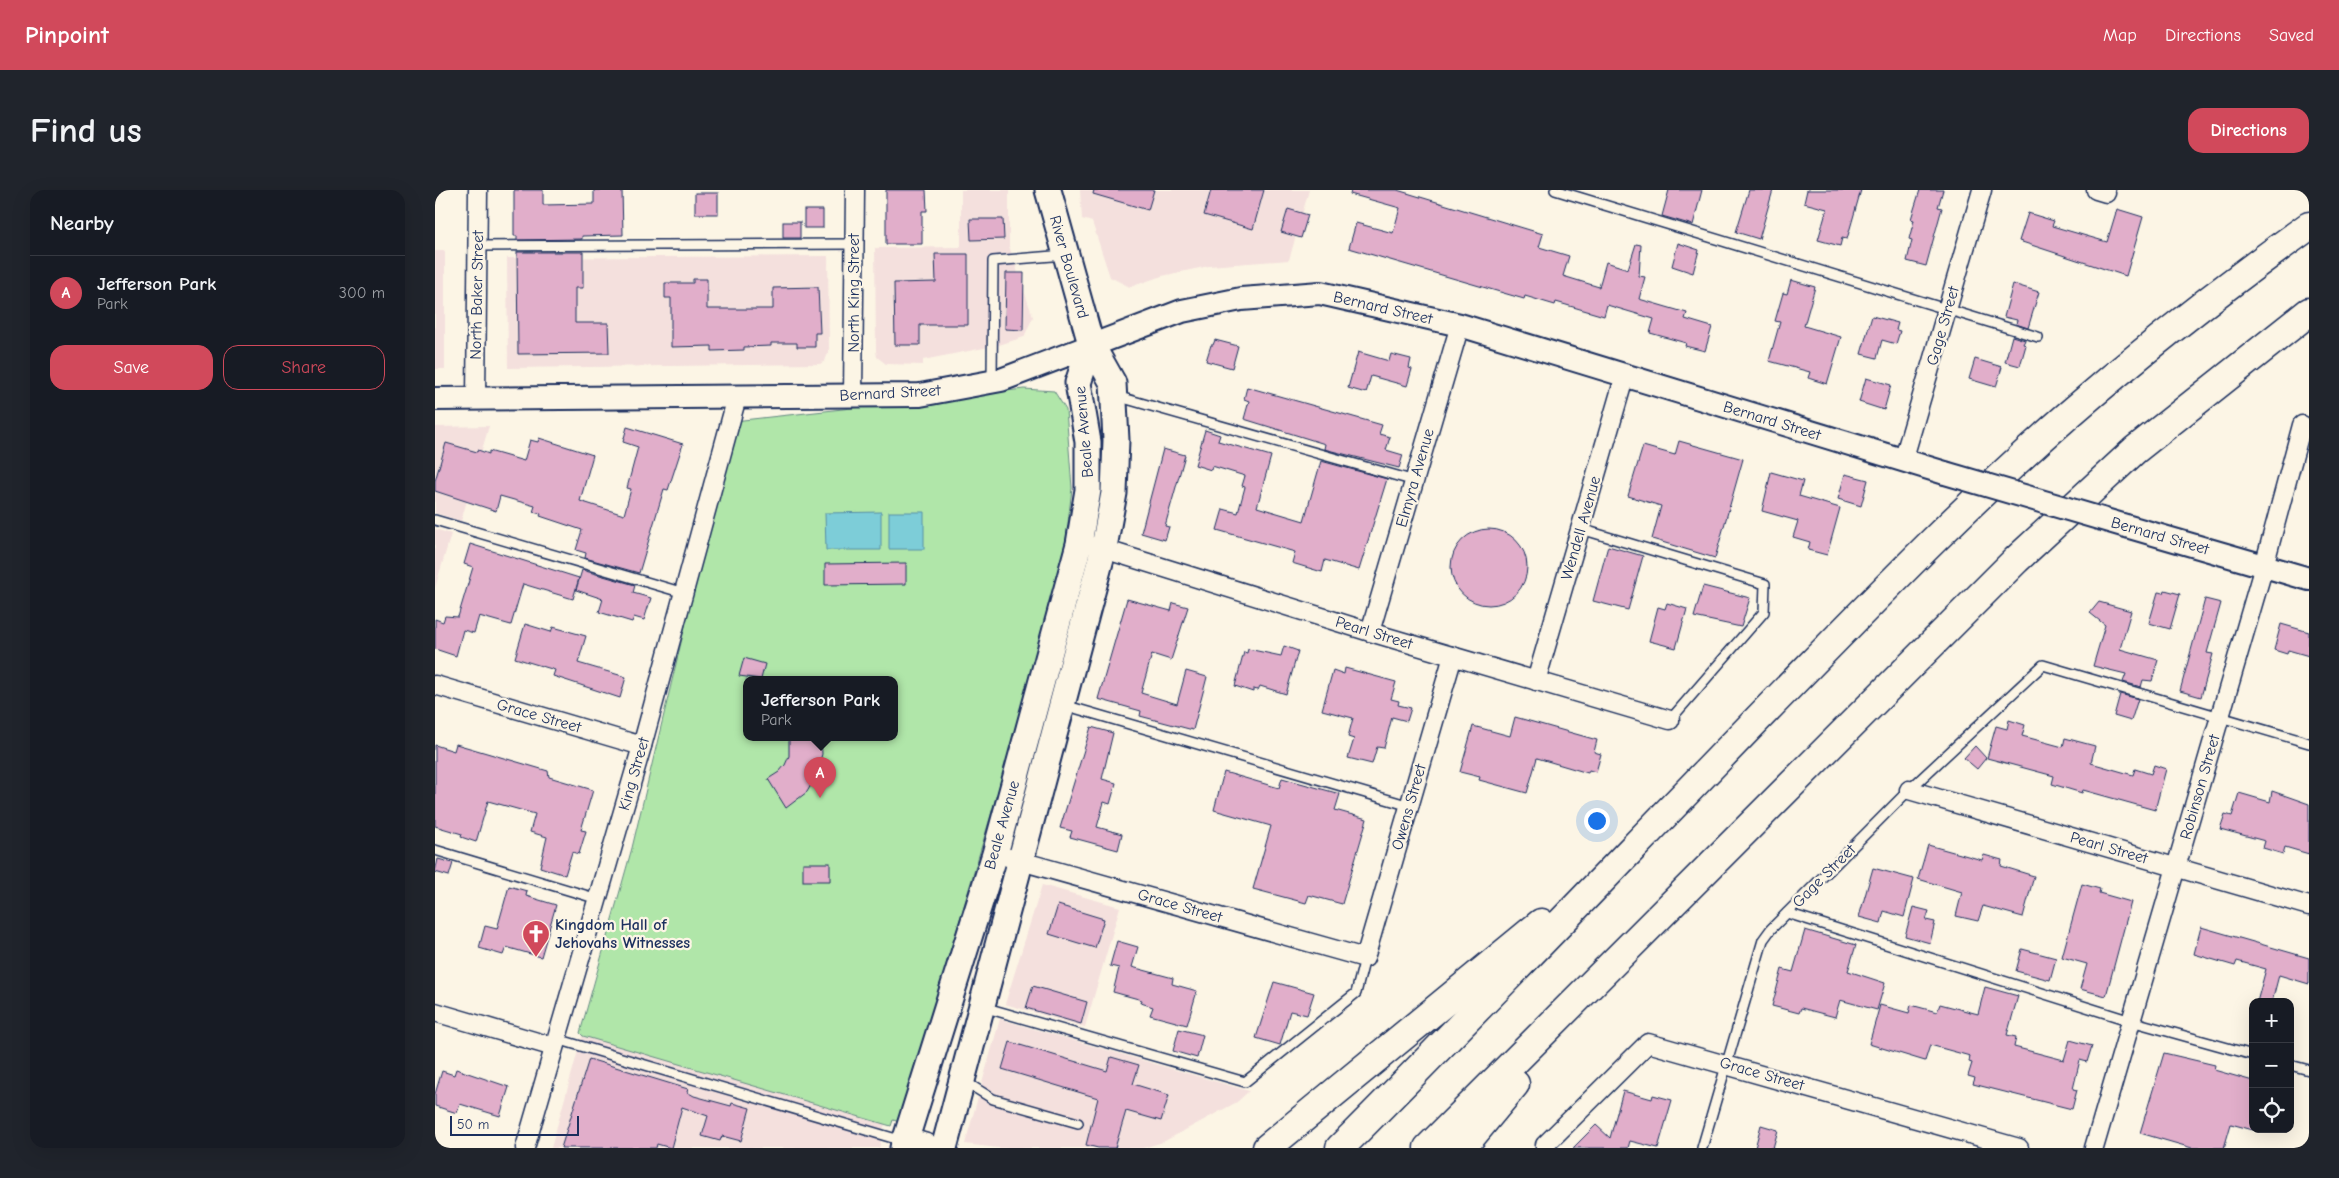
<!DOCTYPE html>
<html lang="en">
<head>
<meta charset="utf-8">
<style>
  body { margin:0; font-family:"Comic Neue",sans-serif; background:#20242c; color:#f1f3f6 }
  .controls { position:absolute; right:15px; bottom:15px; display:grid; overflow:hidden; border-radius:10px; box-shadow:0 5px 20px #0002 }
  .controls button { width:45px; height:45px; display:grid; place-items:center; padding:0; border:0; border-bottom:1px solid #363941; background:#171b24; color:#f1f3f6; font:25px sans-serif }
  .scale { position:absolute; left:15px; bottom:12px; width:129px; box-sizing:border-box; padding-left:5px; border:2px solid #1b2f5e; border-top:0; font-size:14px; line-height:18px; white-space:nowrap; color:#1b2f5e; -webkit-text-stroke:4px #fcf5e5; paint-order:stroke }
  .you { position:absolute; left:1161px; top:630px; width:18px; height:18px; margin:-12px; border:4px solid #fff; border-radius:50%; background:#1a73e8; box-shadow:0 0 0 8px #1a73e833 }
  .badge { display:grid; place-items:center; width:32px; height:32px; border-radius:50%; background:#d1495b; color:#fff; font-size:16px; font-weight:700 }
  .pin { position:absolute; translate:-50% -41px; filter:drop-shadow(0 1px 2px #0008) }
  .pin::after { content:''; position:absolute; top:26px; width:18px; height:15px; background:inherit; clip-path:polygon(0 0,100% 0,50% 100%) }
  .popup { position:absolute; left:308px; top:486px; width:155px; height:65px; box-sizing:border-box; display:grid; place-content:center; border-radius:10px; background:#171b24; filter:drop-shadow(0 1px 4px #0005); font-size:16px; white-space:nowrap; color:#9ea1a6 }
  .popup b { font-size:19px; color:#f1f3f6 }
  .popup::after { content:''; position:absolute; left:50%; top:100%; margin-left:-10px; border:10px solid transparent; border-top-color:#171b24 }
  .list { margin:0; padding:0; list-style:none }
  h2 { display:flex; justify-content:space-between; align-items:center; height:65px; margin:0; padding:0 20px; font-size:21px }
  h2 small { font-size:16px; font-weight:400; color:#9ea1a6 }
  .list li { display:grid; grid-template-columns:32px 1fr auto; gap:15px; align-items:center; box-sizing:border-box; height:75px; padding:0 20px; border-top:1px solid #363941 }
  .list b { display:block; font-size:19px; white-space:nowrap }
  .list p { margin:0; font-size:16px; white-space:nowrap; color:#9ea1a6 }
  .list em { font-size:16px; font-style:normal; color:#9ea1a6 }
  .actions { display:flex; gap:10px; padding:15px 20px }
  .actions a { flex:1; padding:11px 0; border:1px solid #d1495b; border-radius:15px; text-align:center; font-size:18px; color:#d1495b }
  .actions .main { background:#d1495b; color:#fff }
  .icon { flex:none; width:28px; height:28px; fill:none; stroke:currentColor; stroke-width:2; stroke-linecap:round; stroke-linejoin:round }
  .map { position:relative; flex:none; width:1874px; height:958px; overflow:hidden; border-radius:15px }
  header { display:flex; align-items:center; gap:30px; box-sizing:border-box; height:70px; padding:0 25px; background:#d1495b; color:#fff }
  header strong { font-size:24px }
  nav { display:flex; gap:28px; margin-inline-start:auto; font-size:18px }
  .intro { display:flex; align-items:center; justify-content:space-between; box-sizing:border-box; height:120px; padding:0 30px }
  h1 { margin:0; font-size:35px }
  .button { padding:12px 22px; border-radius:15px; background:#d1495b; color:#fff; font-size:18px; font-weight:700 }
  main { display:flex; gap:30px; padding:0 30px }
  aside { flex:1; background:#171b24; border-radius:15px; box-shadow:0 5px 20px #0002 }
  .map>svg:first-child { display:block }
</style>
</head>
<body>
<header>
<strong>Pinpoint</strong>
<nav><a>Map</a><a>Directions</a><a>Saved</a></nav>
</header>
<div class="intro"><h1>Find us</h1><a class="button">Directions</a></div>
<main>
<aside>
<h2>Nearby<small></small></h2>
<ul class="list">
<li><span class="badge">A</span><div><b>Jefferson Park</b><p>Park</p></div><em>300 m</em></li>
</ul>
<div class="actions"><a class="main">Save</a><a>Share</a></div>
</aside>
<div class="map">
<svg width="1874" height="958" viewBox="0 0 1874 958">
  <rect width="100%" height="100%" fill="#fcf5e5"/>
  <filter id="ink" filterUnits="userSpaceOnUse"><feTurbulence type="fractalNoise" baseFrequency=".02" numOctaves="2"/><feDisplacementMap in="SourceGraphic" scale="10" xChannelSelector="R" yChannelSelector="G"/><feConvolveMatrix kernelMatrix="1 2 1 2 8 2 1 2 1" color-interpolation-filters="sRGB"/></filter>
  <g filter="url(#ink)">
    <g fill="#f4e0dd">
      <polygon points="526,0 574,0 574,56 598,127 589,147 564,155 488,170 488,175 451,174 442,167 441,161 440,58 526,57"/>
      <polygon points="645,0 874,0 854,70 774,76 727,86 695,97 675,87 657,32 647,29"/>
      <rect x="0" y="61" width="10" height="118"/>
      <polygon points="393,66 394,160 390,171 385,174 73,178 72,68"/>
      <polygon points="54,236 26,331 0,323 0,237"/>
      <polygon points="0,339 16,344 0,398"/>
      <polygon points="607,695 685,717 650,837 570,814"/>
      <polygon points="565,829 814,901 802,912 728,952 708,958 563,958 530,954"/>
      <polygon points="148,843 451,929 444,958 116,958"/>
    </g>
    <path fill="#b0e6a9" stroke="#668a84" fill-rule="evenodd" d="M589,199L619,201L631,220L637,298L627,385L465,932L458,930L456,936L148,846L145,843L197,658L299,231ZM311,489H459V547H311Z"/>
    <g fill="#7dcdd8" stroke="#568ea7">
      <polygon points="446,322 446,360 391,360 390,323"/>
      <rect x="454" y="322" width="35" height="37"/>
    </g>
    <g fill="#e1aeca" stroke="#1b2f5e">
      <polygon points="79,0 108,0 108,15 159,14 159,0 187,0 188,45 147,46 147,49 82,50 82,46 79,46"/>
      <polygon points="451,0 491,0 492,21 487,21 487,54 451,54"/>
      <polygon points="659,0 719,0 713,20 658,4"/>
      <polygon points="776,0 829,0 818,39 769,25"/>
      <polygon points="916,0 962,0 1108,44 1104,57 1134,66 1128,86 1164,97 1171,72 1193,79 1201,54 1206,55 1204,86 1210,87 1204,109 1252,123 1250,129 1277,137 1270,161 1250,156 1251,153 1215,143 1219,129 1172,115 1169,126 1121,112 1120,115 1090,106 1089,109 914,58 921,33 958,43 965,18 915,4"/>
      <polygon points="1234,0 1267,0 1258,35 1227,26"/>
      <polygon points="1314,0 1338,0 1324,49 1301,42"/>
      <polygon points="1372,0 1426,0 1412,49 1407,48 1405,56 1383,50 1392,19 1369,13"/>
      <polygon points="1485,0 1508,0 1503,17 1507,18 1491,76 1472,71 1477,50 1474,49 1479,30 1476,29"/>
      <rect x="260" y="3" width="23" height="21"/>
      <polygon points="853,19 873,25 866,48 846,42"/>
      <polygon points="1682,19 1708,27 1691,86 1584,51 1593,23 1619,31 1617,36 1672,52"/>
      <rect x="369" y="20" width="19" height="18"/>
      <polygon points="535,29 568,29 569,49 536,50"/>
      <rect x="348" y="32" width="17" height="16"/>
      <polygon points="1243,53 1264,60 1258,83 1237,76"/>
      <polygon points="82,62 148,62 148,98 140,98 140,133 173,133 174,163 83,164"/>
      <polygon points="500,64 533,64 533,135 485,135 485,155 460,155 459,93 501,92"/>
      <polygon points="571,83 589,83 588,140 570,139"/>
      <polygon points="258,89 272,89 272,119 338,119 338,98 383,97 385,143 380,143 380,157 362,157 362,153 336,153 336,156 309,157 309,160 277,161 277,156 236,157 236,108 230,108 230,93 258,93"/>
      <polygon points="1356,90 1380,97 1369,136 1406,147 1392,194 1373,188 1375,182 1334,171 1345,132 1340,131 1348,103 1352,104"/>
      <polygon points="1578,94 1604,102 1593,138 1581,134 1582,130 1569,127"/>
      <polygon points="1437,126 1463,133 1461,140 1465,141 1461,154 1447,150 1442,168 1426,164"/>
      <polygon points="1577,146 1590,150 1588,154 1591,155 1585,176 1570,172"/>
      <polygon points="780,150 803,156 797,178 771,171 776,155 778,155"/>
      <polygon points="923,162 954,171 956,164 976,169 974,178 977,179 972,196 936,186 931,203 913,198"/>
      <polygon points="1540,169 1567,177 1561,197 1534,189"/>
      <polygon points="1431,188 1456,195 1449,220 1424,212"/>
      <polygon points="812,197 947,235 944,244 955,247 951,260 968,265 964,278 889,259 890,254 809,229 814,211 809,209"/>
      <polygon points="192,237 248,254 233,300 229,299 204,383 150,368 151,363 141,360 147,340 105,326 106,324 98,322 100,316 65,306 61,321 0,301 0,291 11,253 42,262 43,260 54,264 54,261 89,271 95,250 103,252 104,248 158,265 145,311 189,325 196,299 192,298 203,257 188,252"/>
      <polygon points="770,240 785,245 783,251 836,266 822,317 869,331 886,271 952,289 924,380 890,370 887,382 857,373 860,362 782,340 788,319 803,323 810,297 807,296 810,286 777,276 776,280 760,275"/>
      <polygon points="1244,251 1308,269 1280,368 1217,349 1226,316 1193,306 1208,256 1240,265"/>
      <polygon points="728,259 750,265 730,336 734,337 730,350 706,343"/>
      <polygon points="1336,282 1368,291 1364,306 1405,318 1392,365 1373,360 1375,352 1358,347 1363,331 1327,321"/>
      <polygon points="1410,284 1433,290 1426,316 1403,309"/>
      <circle cx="1054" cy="377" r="38"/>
      <polygon points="35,354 144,388 138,409 88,394 76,435 44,426 39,443 28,440 21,466 0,459 0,429 8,432 10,426 23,427 38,377 29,374"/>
      <polygon points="1173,356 1208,366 1193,420 1158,411"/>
      <polygon points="471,373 471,394 390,395 390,374"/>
      <polygon points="147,380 200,395 198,403 216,408 209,430 199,427 197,432 164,422 168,409 141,400"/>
      <polygon points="1268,396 1315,408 1306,437 1259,427"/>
      <polygon points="1730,400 1745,404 1735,439 1714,433 1723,402 1729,403"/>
      <polygon points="692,409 736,421 738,413 753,417 736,470 717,464 706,503 742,514 751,481 772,487 758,540 705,526 706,521 663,509"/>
      <polygon points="1770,409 1786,413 1772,463 1778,464 1766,507 1745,501"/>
      <polygon points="1664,412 1696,421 1685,459 1723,470 1717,491 1708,490 1706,497 1688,492 1691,484 1658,476 1670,435 1655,423"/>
      <polygon points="1232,413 1252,419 1241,458 1214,451 1223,417 1230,419"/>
      <polygon points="90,434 116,442 118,437 151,446 143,473 191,487 185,508 118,486 120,480 80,468"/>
      <polygon points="1846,434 1874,442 1874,466 1853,460 1852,464 1839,460"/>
      <polygon points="849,456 863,461 851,504 825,496 823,500 818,499 818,502 800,496 809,462 812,463 813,459 846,466"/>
      <polygon points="309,468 330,474 326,489 304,486"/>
      <polygon points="910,478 961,492 956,509 964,511 963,515 976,518 972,531 957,527 949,558 942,557 937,574 913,568 919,549 913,547 918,528 887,520 898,480 909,484"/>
      <polygon points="1685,504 1703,509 1696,531 1679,526"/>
      <polygon points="1080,527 1162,550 1159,562 1166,564 1161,582 1154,580 1153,583 1102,568 1092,603 1044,590 1045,587 1025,582 1038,536 1075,546"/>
      <polygon points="1574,530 1590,535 1587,546 1628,557 1630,548 1660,556 1656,573 1698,585 1700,579 1716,584 1719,575 1731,579 1720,620 1648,600 1647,603 1617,594 1619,586 1552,568 1561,536 1572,539"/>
      <polygon points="656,537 678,543 667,589 681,593 675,614 669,612 662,637 687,644 683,660 635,647 637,641 625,638"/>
      <polygon points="354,547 386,547 387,564 380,588 372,602 351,618 333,589 344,582 350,575 354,566"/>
      <polygon points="21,554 113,581 114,587 158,600 146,640 151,641 144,664 137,662 130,685 105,677 112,647 95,642 100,624 53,611 41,652 26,647 27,644 0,636 0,555 19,561"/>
      <polygon points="1540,556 1551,568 1542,579 1529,568"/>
      <polygon points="789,582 844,598 847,588 905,604 900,620 932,629 907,714 874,705 871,713 818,699 836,636 779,620"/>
      <polygon points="1837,601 1874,614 1874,664 1850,657 1848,664 1828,658 1830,651 1785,639 1790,624 1797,626 1804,603 1835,612"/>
      <polygon points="1493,655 1547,670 1549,665 1567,670 1566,676 1599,686 1588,727 1548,716 1543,731 1521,726 1527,702 1483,689"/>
      <polygon points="3,669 18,673 14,686 0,682"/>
      <rect x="368" y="673" width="27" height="18"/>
      <polygon points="1438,678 1479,689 1469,727 1449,721 1446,733 1424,727"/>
      <polygon points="1647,694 1665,699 1664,703 1696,712 1671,806 1645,799 1652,774 1627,767"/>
      <polygon points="74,696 92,701 91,706 121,715 106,767 71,757 68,765 44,758 50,736 62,739"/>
      <polygon points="623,715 669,729 660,758 614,744"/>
      <polygon points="1478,717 1494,721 1491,730 1500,732 1495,753 1470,746"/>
      <polygon points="1766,737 1874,768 1874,794 1844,785 1837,812 1822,812 1831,779 1802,771 1800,776 1759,764"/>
      <polygon points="1370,740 1421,755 1413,781 1450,793 1442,820 1405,810 1400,827 1366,818 1364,823 1337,816 1347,779 1358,782"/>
      <polygon points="682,751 703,757 697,777 738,788 737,794 762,801 752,835 715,825 718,817 706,813 707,810 678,802 684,778 675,776"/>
      <polygon points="1587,759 1621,768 1615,790 1581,781"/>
      <polygon points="839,792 879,803 872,825 855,821 845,855 821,848"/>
      <polygon points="598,796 652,812 646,834 591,818"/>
      <polygon points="1550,797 1583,806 1572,845 1581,847 1579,857 1629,870 1635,850 1657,856 1652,872 1645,870 1638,899 1642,900 1637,919 1538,894 1540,888 1533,886 1537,873 1534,872 1535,866 1495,855 1490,871 1434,854 1445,815 1474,823 1476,815 1502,822 1505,814 1543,824"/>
      <polygon points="744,839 768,845 762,868 738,861"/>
      <polygon points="575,852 672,881 676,867 704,875 698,894 734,905 726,931 691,921 680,958 663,958 651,955 663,908 567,879"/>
      <polygon points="1729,863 1780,875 1779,880 1818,891 1818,940 1796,934 1789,958 1757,958 1705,943"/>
      <polygon points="154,869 253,899 252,902 259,906 296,916 297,913 315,918 306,951 287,946 285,951 267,946 273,926 247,917 236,958 222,954 221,958 126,958"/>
      <polygon points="21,879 74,897 65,926 25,914 22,923 0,916 0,904 7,881 19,885"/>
      <polygon points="1188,901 1217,909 1218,905 1237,910 1223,958 1195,951 1193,958 1138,958 1161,935 1175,948"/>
      <polygon points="1326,935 1343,940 1338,958 1320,958"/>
    </g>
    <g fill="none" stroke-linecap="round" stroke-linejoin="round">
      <defs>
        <g id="service">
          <polyline points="1120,0 1603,147"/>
          <polyline points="42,56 419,54"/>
          <polyline points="557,191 558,71 630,65"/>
          <polyline points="681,206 980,291"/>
          <polyline points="0,330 249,403"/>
          <polyline points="1146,339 1330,394 1329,422 1235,530"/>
          <polyline points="629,515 975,616"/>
          <polyline points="0,660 163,709"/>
          <polyline points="1352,723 1696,831 1818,865"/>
          <polyline points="548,817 810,892 921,803 930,768"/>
          <polyline points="122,849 468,951"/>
          <polyline points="1855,875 1874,880"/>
          <polyline points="529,891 558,909 643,933"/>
          <polyline points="1267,958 1328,750 1336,739 1474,600 1608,475 1874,553"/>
        </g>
        <g id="minor">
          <polyline points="1661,0 1671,3"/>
          <polyline points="418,207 420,0"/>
          <polyline points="41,209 43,0"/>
          <polyline points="1468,271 1547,0"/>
          <polyline points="659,356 935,442 1235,530"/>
          <polyline points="935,442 1025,135"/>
          <polyline points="1101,491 1190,185"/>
          <polyline points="0,495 207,556"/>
          <polyline points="1474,600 1874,716"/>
          <polyline points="575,668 930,768 1018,466"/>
          <polyline points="0,822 119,857"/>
          <polyline points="90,958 207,556 302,207"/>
          <polyline points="1110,958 1110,955 1213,853 1584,958"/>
          <polyline points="1659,958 1829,376 1867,235"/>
        </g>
        <g id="tertiary">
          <polyline points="0,209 485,205 566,190 747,121 806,109 885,103 1025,135 1510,283"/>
          <polyline points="1691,336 1874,389"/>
        </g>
        <g id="secondary">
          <polyline points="468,958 560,664 644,354 653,300 653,252 643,193 656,154"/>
          <polyline points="509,958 669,357 679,303 681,250 678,193 656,154 613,0"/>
        </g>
        <g id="motorway">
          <polyline points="470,952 491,958"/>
          <polyline points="832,958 1106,733"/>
          <path d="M905,958C1053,810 1196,659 1342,509C1436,413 1529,316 1631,227C1708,160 1790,96 1874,36"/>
          <polyline points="993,958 1581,370 1700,260 1874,122"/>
          <polyline points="1027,958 1080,894"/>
        </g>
      </defs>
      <use href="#service" stroke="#1b2f5e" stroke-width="12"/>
      <use href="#minor" stroke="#1b2f5e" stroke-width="21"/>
      <use href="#tertiary" stroke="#1b2f5e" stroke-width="26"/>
      <use href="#secondary" stroke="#1b2f5e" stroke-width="29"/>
      <use href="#motorway" stroke="#1b2f5e" stroke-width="31"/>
      <use href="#service" stroke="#fcf5e5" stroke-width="9"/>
      <use href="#minor" stroke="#fcf5e5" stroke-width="18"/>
      <use href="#tertiary" stroke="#fcf5e5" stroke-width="22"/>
      <use href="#secondary" stroke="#fcf5e5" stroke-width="25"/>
      <use href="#motorway" stroke="#fcf5e5" stroke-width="28"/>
      <defs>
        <polyline id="tertiary-bridge" points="1510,283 1691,336"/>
      </defs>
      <use href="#tertiary-bridge" stroke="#1b2f5e" stroke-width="26" stroke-linecap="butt"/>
      <use href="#tertiary-bridge" stroke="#fcf5e5" stroke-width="22"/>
    </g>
  </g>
  <defs>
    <symbol id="church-pin" viewBox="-11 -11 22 30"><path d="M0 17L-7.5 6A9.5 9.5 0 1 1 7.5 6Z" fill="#d1495b" stroke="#fcf5e5"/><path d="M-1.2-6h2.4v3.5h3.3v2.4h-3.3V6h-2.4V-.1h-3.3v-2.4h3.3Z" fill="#fff"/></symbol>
  </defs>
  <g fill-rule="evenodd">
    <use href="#church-pin" x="85" y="728" width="32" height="43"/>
  </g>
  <g text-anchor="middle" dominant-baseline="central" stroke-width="4.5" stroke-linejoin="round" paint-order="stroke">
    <g font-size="16" fill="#1b2f5e" stroke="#fcf5e5">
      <text transform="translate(634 77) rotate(74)">River Boulevard</text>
      <text transform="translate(419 103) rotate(-90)">North King Street</text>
      <text transform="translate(42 105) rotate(-89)">North Baker Street</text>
      <text transform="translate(948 118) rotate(13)">Bernard Street</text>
      <text transform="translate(1508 136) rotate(-74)">Gage Street</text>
      <text transform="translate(455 203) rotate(-3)">Bernard Street</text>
      <text transform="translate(1337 231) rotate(17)">Bernard Street</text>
      <text transform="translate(649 242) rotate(-95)">Beale Avenue</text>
      <text transform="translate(980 288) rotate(-74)">Elmyra Avenue</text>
      <text transform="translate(1146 338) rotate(-74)">Wendell Avenue</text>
      <text transform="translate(1725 346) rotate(16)">Bernard Street</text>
      <text transform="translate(939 443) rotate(17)">Pearl Street</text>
      <text transform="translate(104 526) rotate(16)">Grace Street</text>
      <text transform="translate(199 584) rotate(-74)">King Street</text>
      <text transform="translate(1765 597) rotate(-74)">Robinson Street</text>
      <text transform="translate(974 617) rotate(-74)">Owens Street</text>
      <text transform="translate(567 635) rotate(-74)">Beale Avenue</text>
      <text transform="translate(1674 658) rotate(16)">Pearl Street</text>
      <text transform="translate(1389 686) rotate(-45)">Gage Street</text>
      <text transform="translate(745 716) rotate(16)">Grace Street</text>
      <text transform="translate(1327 884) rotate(16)">Grace Street</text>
    </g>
    <g font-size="16" font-weight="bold" fill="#1b2f5e" stroke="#fcf5e5" text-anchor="start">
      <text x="120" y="735">Kingdom Hall of<tspan x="120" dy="18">Jehovahs Witnesses</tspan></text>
    </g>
  </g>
</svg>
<div class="controls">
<button>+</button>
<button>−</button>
<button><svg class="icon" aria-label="locate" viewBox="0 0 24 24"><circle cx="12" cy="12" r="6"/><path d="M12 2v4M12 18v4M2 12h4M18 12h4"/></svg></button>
</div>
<div class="scale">50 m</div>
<div class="you"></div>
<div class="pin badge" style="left:385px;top:608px">A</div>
<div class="popup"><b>Jefferson Park</b>Park</div>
</div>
</main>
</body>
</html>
